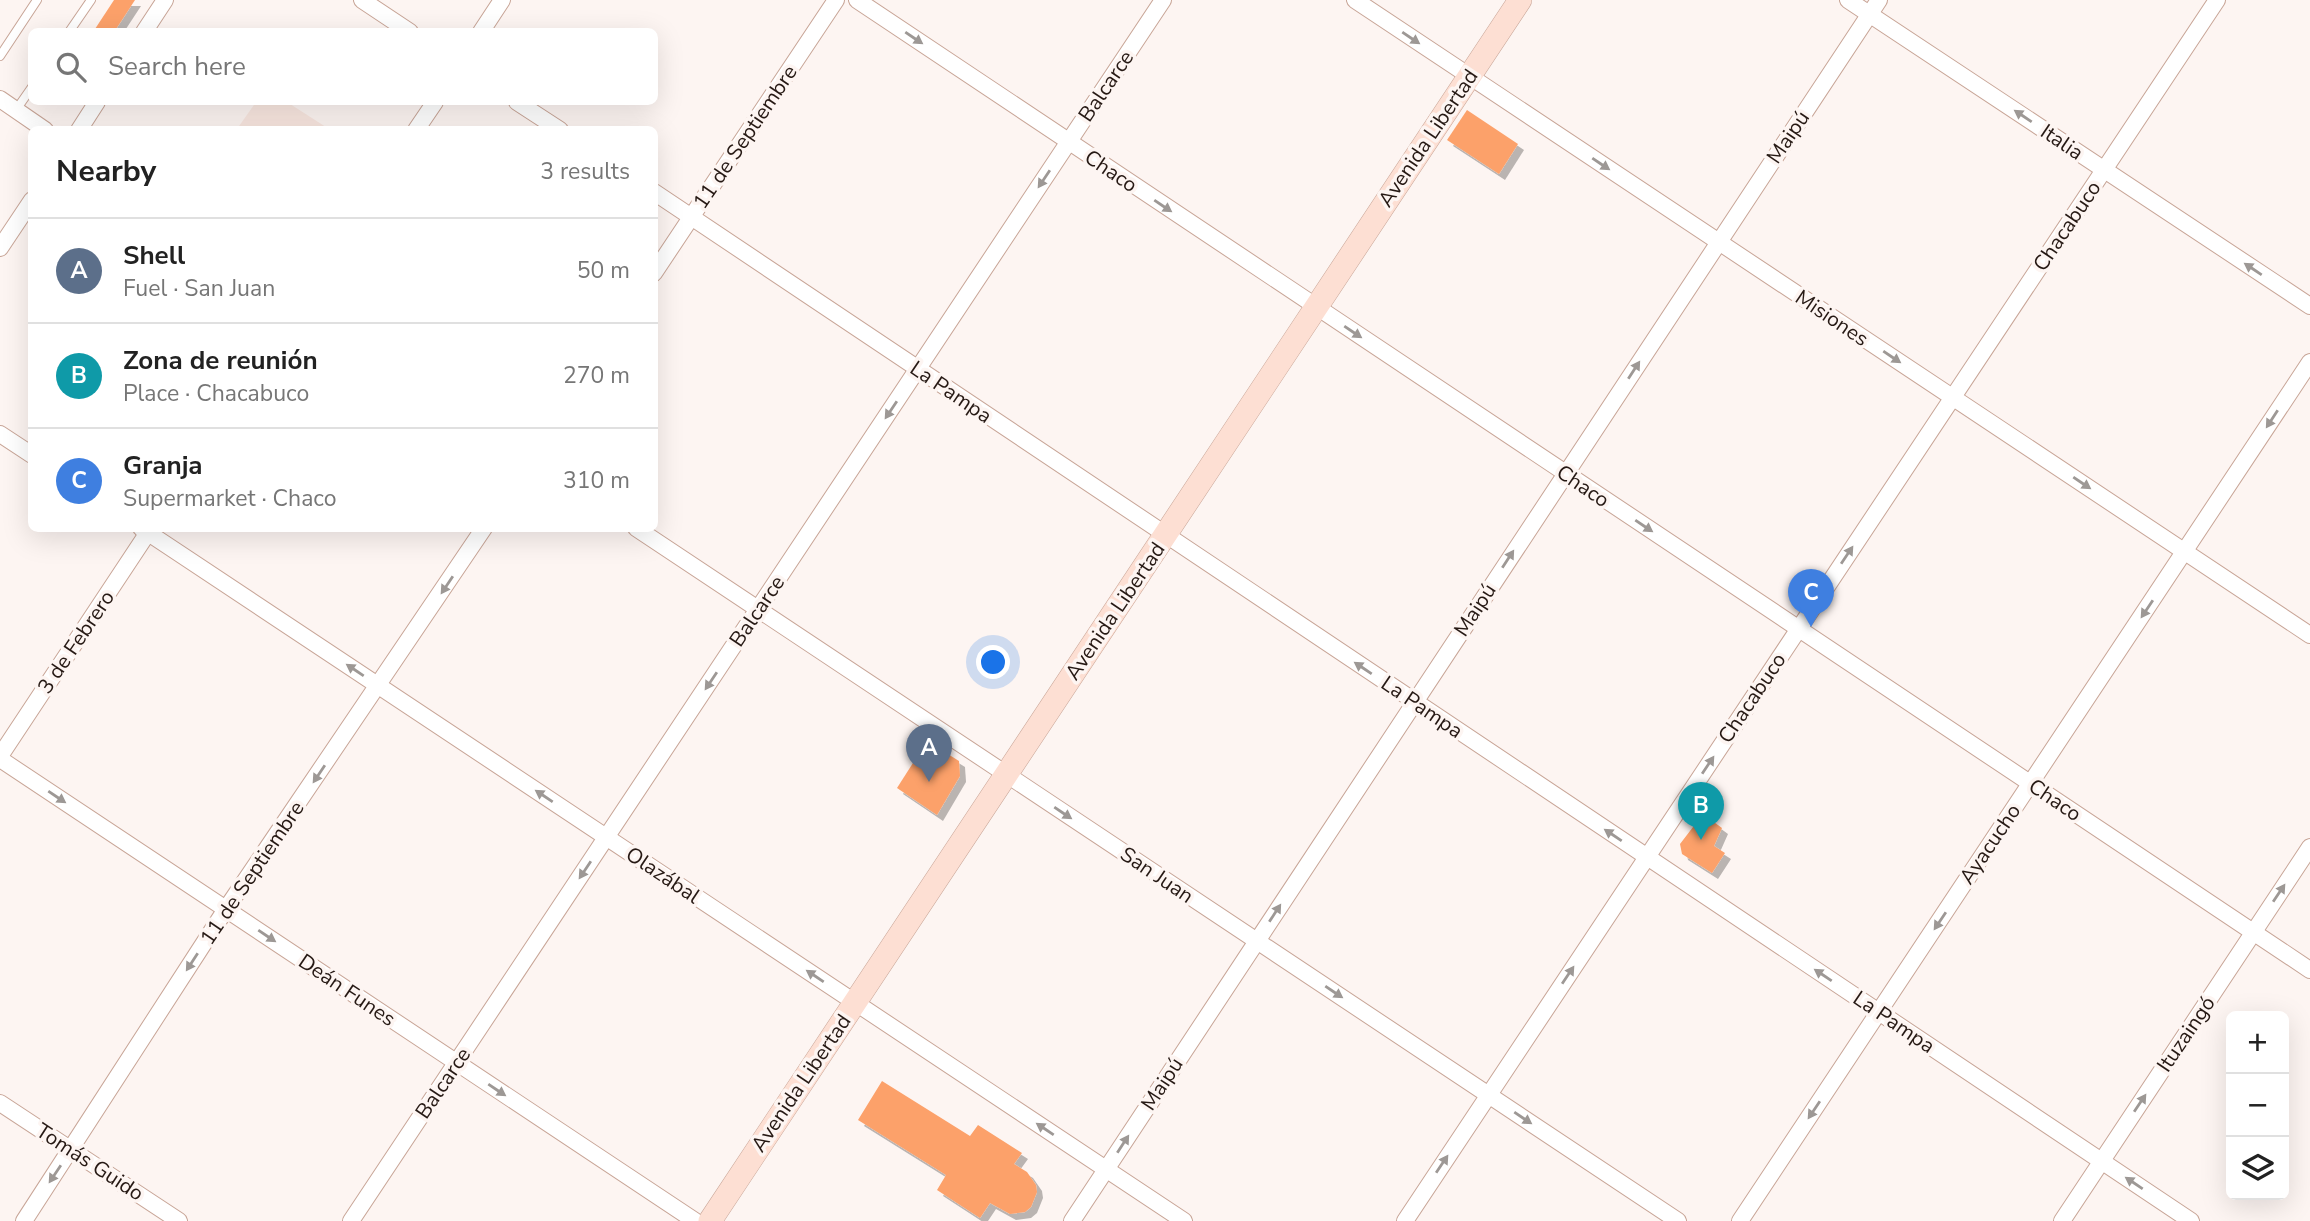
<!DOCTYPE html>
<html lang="en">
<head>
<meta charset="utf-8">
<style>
  body { margin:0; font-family:"Nunito Sans",sans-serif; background:#f6f6f6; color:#222 }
  .controls { position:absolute; right:21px; bottom:21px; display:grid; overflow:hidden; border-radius:10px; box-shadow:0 7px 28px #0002 }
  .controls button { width:63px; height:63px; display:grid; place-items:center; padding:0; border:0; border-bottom:2px solid #e0e0e0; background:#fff; color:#222; font:35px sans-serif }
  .you { position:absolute; left:994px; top:663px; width:24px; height:24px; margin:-18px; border:5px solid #fff; border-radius:50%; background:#1a73e8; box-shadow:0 0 0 10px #1a73e833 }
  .badge { display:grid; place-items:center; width:46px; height:46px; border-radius:50%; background:#6a5423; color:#fff; font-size:23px; font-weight:700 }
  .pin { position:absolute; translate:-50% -58px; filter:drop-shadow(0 2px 4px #0008) }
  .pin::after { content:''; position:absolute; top:37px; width:24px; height:21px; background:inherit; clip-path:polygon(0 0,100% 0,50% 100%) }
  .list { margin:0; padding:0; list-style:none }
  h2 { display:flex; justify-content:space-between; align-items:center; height:91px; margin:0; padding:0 28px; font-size:30px }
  h2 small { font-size:23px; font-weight:400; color:#767676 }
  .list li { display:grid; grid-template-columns:46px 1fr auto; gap:21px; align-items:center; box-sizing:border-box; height:105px; padding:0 28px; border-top:2px solid #e0e0e0 }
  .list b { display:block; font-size:26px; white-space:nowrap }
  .list p { margin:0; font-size:23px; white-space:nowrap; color:#767676 }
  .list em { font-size:23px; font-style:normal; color:#767676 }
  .icon { flex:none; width:38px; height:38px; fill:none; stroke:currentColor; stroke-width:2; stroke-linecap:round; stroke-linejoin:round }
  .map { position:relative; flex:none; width:2310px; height:1221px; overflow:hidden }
  .search { position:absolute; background:#fff; box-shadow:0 7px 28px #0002; left:28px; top:28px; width:630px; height:77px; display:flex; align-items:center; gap:18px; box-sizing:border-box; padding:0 24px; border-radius:10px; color:#767676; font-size:26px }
  .panel { position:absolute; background:#fff; box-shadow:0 7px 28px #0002; left:28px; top:126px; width:630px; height:406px; border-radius:10px }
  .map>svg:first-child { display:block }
</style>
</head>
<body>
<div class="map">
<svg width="2310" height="1221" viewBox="0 0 2310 1221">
  <defs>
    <filter id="shadow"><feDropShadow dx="6" dy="6" stdDeviation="0" flood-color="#0004"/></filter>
  </defs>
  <rect width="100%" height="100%" fill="#fdf5f2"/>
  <polygon fill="#f9e7e0" points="256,102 287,102 329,129 237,129"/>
  <g fill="#fca16a" filter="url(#shadow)">
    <polygon points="114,0 135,0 114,32 93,32"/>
    <polygon points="1467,110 1518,144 1499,174 1447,140"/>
    <polygon points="927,741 959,761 960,776 937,815 897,788"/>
    <polygon points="1703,814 1722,828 1714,846 1725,853 1712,873 1682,854 1680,844"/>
    <polygon points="882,1081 970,1136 978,1125 1022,1153 1014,1164 1027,1172 1036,1185 1037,1192 1031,1207 1025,1212 1010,1214 990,1203 980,1218 937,1190 946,1175 858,1120"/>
  </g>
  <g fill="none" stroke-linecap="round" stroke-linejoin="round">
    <defs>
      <g id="service">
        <polyline points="69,32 91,0"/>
        <polyline points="0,56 37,0"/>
        <polyline points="16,110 32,87"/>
      </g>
      <g id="minor">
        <polyline points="362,0 410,32"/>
        <polyline points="857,0 2310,970"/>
        <polyline points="1355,0 2310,635"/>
        <polyline points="1848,0 2310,306"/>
        <polyline points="144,32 165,0"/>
        <polyline points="481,32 502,0"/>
        <polyline points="0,99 45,130"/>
        <polyline points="517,102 560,130"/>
        <polyline points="79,130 97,102"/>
        <polyline points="416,130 435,102"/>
        <polyline points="654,192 2191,1221"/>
        <polyline points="0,248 32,200"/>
        <polyline points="654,273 836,0"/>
        <polyline points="0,434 32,455"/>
        <polyline points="141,528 1184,1221"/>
        <polyline points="636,528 1678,1221"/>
        <polyline points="0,756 151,528"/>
        <polyline points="0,759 695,1221"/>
        <polyline points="0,1103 179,1221"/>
        <polyline points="24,1221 226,909 484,528"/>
        <polyline points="351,1221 1163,0"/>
        <polyline points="1072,1221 1879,0"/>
        <polyline points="1405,1221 2217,0"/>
        <polyline points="1740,1221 2310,362"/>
        <polyline points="2062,1221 2310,847"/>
      </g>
      <polyline id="secondary" points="710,1221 1520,0"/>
    </defs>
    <use href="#service" stroke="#c8a597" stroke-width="10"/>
    <use href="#minor" stroke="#c8a597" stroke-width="18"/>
    <use href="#secondary" stroke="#c8a597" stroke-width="24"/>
    <use href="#service" stroke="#fff" stroke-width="8"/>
    <use href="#minor" stroke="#fff" stroke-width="16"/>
    <use href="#secondary" stroke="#fddfd3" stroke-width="23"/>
  </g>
  <defs><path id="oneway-solid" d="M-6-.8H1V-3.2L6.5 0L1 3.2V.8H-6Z" transform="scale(1.75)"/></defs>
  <g fill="#9d9895">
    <use href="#oneway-solid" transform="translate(914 38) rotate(34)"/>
    <use href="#oneway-solid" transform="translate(1411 38) rotate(34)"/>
    <use href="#oneway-solid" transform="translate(2023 116) rotate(-146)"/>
    <use href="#oneway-solid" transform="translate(1601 164) rotate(34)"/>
    <use href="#oneway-solid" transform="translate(1044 179) rotate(124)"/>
    <use href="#oneway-solid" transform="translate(1163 206) rotate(34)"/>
    <use href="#oneway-solid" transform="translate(2253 269) rotate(-146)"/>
    <use href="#oneway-solid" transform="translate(1353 332) rotate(34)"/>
    <use href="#oneway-solid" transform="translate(1892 357) rotate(34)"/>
    <use href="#oneway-solid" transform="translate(1634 370) rotate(-57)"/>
    <use href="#oneway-solid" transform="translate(891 410) rotate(124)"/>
    <use href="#oneway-solid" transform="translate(2272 419) rotate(123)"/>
    <use href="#oneway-solid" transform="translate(2082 483) rotate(34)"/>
    <use href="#oneway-solid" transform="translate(1644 526) rotate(34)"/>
    <use href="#oneway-solid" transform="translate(1847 555) rotate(-56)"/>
    <use href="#oneway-solid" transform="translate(1508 559) rotate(-57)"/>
    <use href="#oneway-solid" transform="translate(447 585) rotate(124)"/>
    <use href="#oneway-solid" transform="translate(2147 609) rotate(124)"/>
    <use href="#oneway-solid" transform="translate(1363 668) rotate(-146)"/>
    <use href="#oneway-solid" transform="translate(355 670) rotate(-146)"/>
    <use href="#oneway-solid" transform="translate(711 681) rotate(124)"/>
    <use href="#oneway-solid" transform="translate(1708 765) rotate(-56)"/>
    <use href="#oneway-solid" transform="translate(319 774) rotate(124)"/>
    <use href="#oneway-solid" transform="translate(544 796) rotate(-146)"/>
    <use href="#oneway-solid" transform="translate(57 797) rotate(34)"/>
    <use href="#oneway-solid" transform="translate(1063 813) rotate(34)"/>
    <use href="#oneway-solid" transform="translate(1613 835) rotate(-146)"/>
    <use href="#oneway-solid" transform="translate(585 870) rotate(124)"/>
    <use href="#oneway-solid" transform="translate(2279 893) rotate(-56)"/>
    <use href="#oneway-solid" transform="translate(1275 913) rotate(-57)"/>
    <use href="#oneway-solid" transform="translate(1940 921) rotate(124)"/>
    <use href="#oneway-solid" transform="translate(267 936) rotate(34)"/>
    <use href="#oneway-solid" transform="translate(192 962) rotate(123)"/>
    <use href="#oneway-solid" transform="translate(1568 975) rotate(-56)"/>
    <use href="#oneway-solid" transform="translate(1823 975) rotate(-146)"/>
    <use href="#oneway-solid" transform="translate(815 976) rotate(-146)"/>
    <use href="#oneway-solid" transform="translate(1334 992) rotate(34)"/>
    <use href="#oneway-solid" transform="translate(497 1090) rotate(34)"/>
    <use href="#oneway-solid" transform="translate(2140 1103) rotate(-56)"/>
    <use href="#oneway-solid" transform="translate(1814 1110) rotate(124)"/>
    <use href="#oneway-solid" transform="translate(1523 1118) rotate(34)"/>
    <use href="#oneway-solid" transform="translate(1045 1129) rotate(-146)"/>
    <use href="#oneway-solid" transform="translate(1123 1144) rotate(-57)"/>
    <use href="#oneway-solid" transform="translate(1442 1164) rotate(-56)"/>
    <use href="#oneway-solid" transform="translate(55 1174) rotate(124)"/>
    <use href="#oneway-solid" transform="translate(2134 1183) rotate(-146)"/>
  </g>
  <g text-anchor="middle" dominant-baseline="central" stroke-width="7" stroke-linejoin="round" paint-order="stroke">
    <g font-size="21" fill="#261914" stroke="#fdf5f2">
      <text transform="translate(1106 86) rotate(-56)">Balcarce</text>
      <text transform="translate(745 137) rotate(-56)">11 de Septiembre</text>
      <text transform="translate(1788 137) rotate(-56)">Maipú</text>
      <text transform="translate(1428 138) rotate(-56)">Avenida Libertad</text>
      <text transform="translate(2062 142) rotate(34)">Italia</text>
      <text transform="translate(1111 171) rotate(34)">Chaco</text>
      <text transform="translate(2067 226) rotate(-56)">Chacabuco</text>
      <text transform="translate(1832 318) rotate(34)">Misiones</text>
      <text transform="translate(951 392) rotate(34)">La Pampa</text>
      <text transform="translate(1583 486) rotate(34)">Chaco</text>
      <text transform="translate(1475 610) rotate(-57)">Maipú</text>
      <text transform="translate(757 611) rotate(-56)">Balcarce</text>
      <text transform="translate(1115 611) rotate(-56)">Avenida Libertad</text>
      <text transform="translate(76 642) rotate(-56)">3 de Febrero</text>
      <text transform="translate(1752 698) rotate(-56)">Chacabuco</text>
      <text transform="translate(1422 707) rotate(34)">La Pampa</text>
      <text transform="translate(2055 800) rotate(34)">Chaco</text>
      <text transform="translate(1990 844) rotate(-56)">Ayacucho</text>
      <text transform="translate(252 873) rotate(-56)">11 de Septiembre</text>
      <text transform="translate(663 875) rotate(34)">Olazábal</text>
      <text transform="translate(1157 875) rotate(34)">San Juan</text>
      <text transform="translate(347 990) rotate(34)">Deán Funes</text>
      <text transform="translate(1894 1022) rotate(34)">La Pampa</text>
      <text transform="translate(2186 1034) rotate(-56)">Ituzaingó</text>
      <text transform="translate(443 1083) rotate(-56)">Balcarce</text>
      <text transform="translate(801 1083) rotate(-56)">Avenida Libertad</text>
      <text transform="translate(1162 1084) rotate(-57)">Maipú</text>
      <text transform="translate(90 1162) rotate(33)">Tomás Guido</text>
    </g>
  </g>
</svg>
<div class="controls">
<button>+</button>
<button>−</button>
<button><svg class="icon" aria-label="layers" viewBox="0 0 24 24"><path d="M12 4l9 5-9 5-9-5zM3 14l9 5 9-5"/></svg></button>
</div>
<div class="you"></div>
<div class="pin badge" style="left:929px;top:782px;background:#5c6f8a">A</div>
<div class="pin badge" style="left:1701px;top:840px;background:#0f9aa8">B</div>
<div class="pin badge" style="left:1811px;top:627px;background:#3f7fe0">C</div>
<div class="search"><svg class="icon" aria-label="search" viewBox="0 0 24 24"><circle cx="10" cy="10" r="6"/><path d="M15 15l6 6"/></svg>Search here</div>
<section class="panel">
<h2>Nearby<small>3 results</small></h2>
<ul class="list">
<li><span class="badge" style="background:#5c6f8a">A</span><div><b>Shell</b><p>Fuel · San Juan</p></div><em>50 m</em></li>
<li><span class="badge" style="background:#0f9aa8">B</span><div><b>Zona de reunión</b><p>Place · Chacabuco</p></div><em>270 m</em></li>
<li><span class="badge" style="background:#3f7fe0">C</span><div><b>Granja</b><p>Supermarket · Chaco</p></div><em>310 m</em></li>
</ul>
</section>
</div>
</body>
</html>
